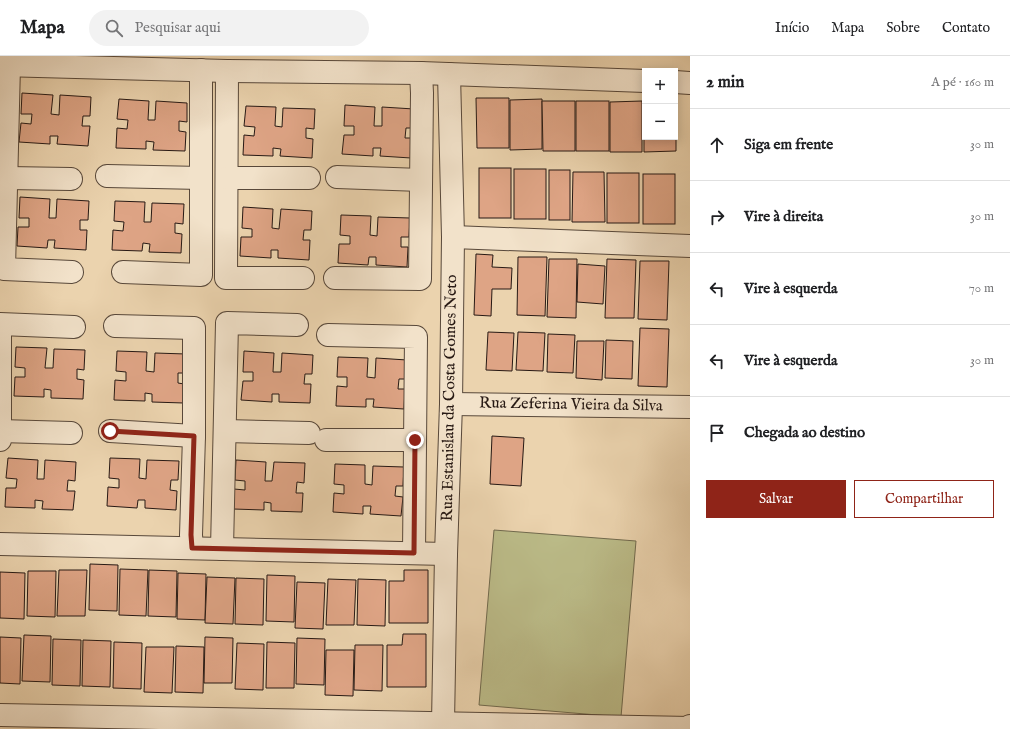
<!DOCTYPE html>
<html lang="pt">
<head>
<meta charset="utf-8">
<style>
  body { margin:0; font-family:"IM FELL English",serif; background:#f2f2f2; color:#202124 }
  .controls { position:absolute; right:12px; top:12px; display:grid; overflow:hidden; border-radius:0px; box-shadow:0 2px 10px #0003 }
  .controls button { width:36px; height:36px; display:grid; place-items:center; padding:0; border:0; border-bottom:1px solid #e0e0e0; background:#fff; color:#202124; font:20px sans-serif }
  .stop { position:absolute; width:12px; height:12px; margin:-9px; border:3px solid #8f2418; border-radius:50%; background:#fff }
  .stop.end { background:#8f2418; border-color:#fff; box-shadow:0 1px 4px #0008 }
  .list { margin:0; padding:0; list-style:none }
  h2 { display:flex; justify-content:space-between; align-items:center; height:52px; margin:0; padding:0 16px; font-size:17px }
  h2 small { font-size:13px; font-weight:400; color:#757577 }
  .list li { display:grid; grid-template-columns:26px 1fr auto; gap:12px; align-items:center; box-sizing:border-box; height:72px; padding:0 16px; border-top:1px solid #e0e0e0 }
  .list b { display:block; font-size:15px; white-space:nowrap }
  .list em { font-size:13px; font-style:normal; color:#757577 }
  .actions { display:flex; gap:8px; padding:12px 16px }
  .actions a { flex:1; padding:9px 0; border:1px solid #8f2418; border-radius:0px; text-align:center; font-size:14px; color:#8f2418 }
  .actions .main { background:#8f2418; color:#fff }
  .icon { flex:none; width:22px; height:22px; fill:none; stroke:currentColor; stroke-width:2; stroke-linecap:round; stroke-linejoin:round }
  .map { position:relative; flex:none; width:690px; height:673px; overflow:hidden }
  header { display:flex; align-items:center; gap:24px; box-sizing:border-box; height:56px; padding:0 20px; background:#fff; border-bottom:1px solid #e0e0e0 }
  header strong { font-size:19px }
  nav { display:flex; gap:22px; margin-inline-start:auto; font-size:14px }
  .search { width:280px; height:36px; background:#f2f2f2; display:flex; align-items:center; gap:10px; box-sizing:border-box; padding:0 14px; border-radius:22px; color:#757577; font-size:15px }
  main { display:flex }
  aside { flex:1; background:#fff }
  .map>svg:first-child { display:block }
</style>
</head>
<body>
<header>
<strong>Mapa</strong>
<div class="search"><svg class="icon" aria-label="search" viewBox="0 0 24 24"><circle cx="10" cy="10" r="6"/><path d="M15 15l6 6"/></svg>Pesquisar aqui</div>
<nav><a>Início</a><a>Mapa</a><a>Sobre</a><a>Contato</a></nav>
</header>
<main>
<div class="map">
<svg width="690" height="673" viewBox="0 0 690 673">
  <rect width="100%" height="100%" fill="#ebd3ae"/>
  <filter id="stains"><feTurbulence type="fractalNoise" baseFrequency=".005" numOctaves="4"/><feColorMatrix values="0 0 0 0 .2 0 0 0 0 .09 0 0 0 0 .02 0 0 0 .5 -.17"/></filter>
  <radialGradient id="worn" r=".72"><stop offset=".6" stop-color="#630" stop-opacity="0"/><stop offset="1" stop-color="#630" stop-opacity=".3"/></radialGradient>
  <polygon fill="#bb8" stroke="#716a4e" points="494,474 636,485 621,661 479,649"/>
  <g fill="#dea485" stroke="#271914">
    <polygon points="22,37 53,39 51,58 59,59 60,39 91,41 90,60 83,60 82,70 90,70 88,90 57,88 58,80 50,80 50,88 19,86 21,67 31,68 32,58 21,58"/>
    <polygon points="476,42 509,42 509,92 477,92"/>
    <polygon points="119,43 149,45 148,64 155,64 156,45 187,47 187,66 179,65 179,75 186,76 185,95 153,94 154,86 146,85 146,93 116,92 117,72 127,73 128,64 117,63"/>
    <polygon points="542,43 542,93 510,94 510,44"/>
    <polygon points="542,45 575,45 575,95 543,95"/>
    <rect x="576" y="45" width="33" height="50"/>
    <polygon points="642,45 642,96 610,96 610,46"/>
    <polygon points="675,45 676,45 676,95 644,96 644,46 645,46 645,81 675,81"/>
    <polygon points="345,49 375,51 374,70 382,70 382,51 414,53 413,72 406,72 405,82 412,82 411,102 380,100 381,92 373,92 373,100 342,98 344,79 354,79 354,70 344,70"/>
    <polygon points="246,50 276,51 275,70 282,71 283,52 315,53 314,73 306,72 306,82 313,83 312,102 280,100 281,93 273,92 273,100 243,99 244,79 254,80 255,71 244,70"/>
    <rect x="479" y="112" width="32" height="50"/>
    <rect x="514" y="113" width="32" height="50"/>
    <rect x="549" y="114" width="21" height="50"/>
    <polygon points="573,116 604,116 605,166 572,166"/>
    <rect x="607" y="117" width="32" height="50"/>
    <rect x="643" y="118" width="32" height="50"/>
    <polygon points="20,141 50,143 49,162 56,162 57,143 89,145 88,164 80,164 80,174 87,174 86,194 54,192 55,184 48,184 47,192 17,190 18,171 29,171 29,162 19,162"/>
    <polygon points="115,145 145,146 144,166 151,166 152,147 184,148 183,168 175,167 175,177 182,178 181,197 149,196 150,188 143,187 142,195 112,194 113,174 123,175 124,166 114,165"/>
    <polygon points="243,151 273,153 272,172 279,173 281,153 312,155 311,174 304,174 303,184 310,184 309,204 278,202 278,194 271,194 271,202 240,200 241,181 252,181 252,173 242,172"/>
    <polygon points="341,159 371,160 370,179 377,180 378,161 410,162 409,181 401,181 401,191 408,191 407,211 376,209 376,201 369,201 368,209 338,207 339,188 350,188 350,180 340,179"/>
    <polygon points="476,198 493,199 492,211 512,212 511,233 492,233 491,260 474,259"/>
    <polygon points="518,201 547,201 545,260 517,259"/>
    <polygon points="549,203 577,203 576,262 547,261"/>
    <polygon points="607,203 636,204 634,262 605,262"/>
    <polygon points="640,205 669,205 667,264 638,263"/>
    <polygon points="578,208 605,210 603,248 577,246"/>
    <polygon points="640,272 669,273 667,331 638,330"/>
    <polygon points="488,276 514,277 512,315 486,314"/>
    <polygon points="518,276 545,277 543,315 516,314"/>
    <polygon points="548,278 575,279 573,317 547,316"/>
    <polygon points="606,284 633,285 632,323 605,322"/>
    <polygon points="577,285 604,285 602,324 576,322"/>
    <polygon points="16,291 47,292 45,312 53,312 54,293 85,294 84,314 77,313 77,323 84,324 83,343 51,342 51,334 44,333 44,341 14,340 15,321 25,321 25,312 15,311"/>
    <polygon points="117,295 147,296 146,315 154,316 155,297 186,298 185,317 178,317 178,327 184,328 184,347 152,346 152,338 145,337 145,345 114,344 115,324 126,325 126,316 116,315"/>
    <polygon points="244,295 274,297 273,316 281,316 282,297 313,299 312,318 305,318 304,328 311,328 310,347 279,346 279,338 272,338 272,346 241,344 243,325 253,325 253,316 243,316"/>
    <polygon points="338,301 368,302 367,321 375,322 376,302 407,304 406,323 399,323 398,333 405,333 404,353 373,351 374,343 366,343 366,351 336,350 337,330 347,331 347,321 337,321"/>
    <polygon points="492,380 524,382 521,430 490,428"/>
    <polygon points="8,402 38,404 37,423 44,423 45,404 76,406 75,425 68,424 67,435 75,435 73,454 42,453 43,445 35,444 35,452 5,451 6,432 16,432 17,423 6,422"/>
    <polygon points="110,402 140,403 139,422 146,423 147,404 179,405 178,424 171,424 170,434 177,435 176,454 145,452 145,444 138,444 137,452 107,450 108,431 119,432 119,423 109,422"/>
    <polygon points="236,404 266,406 265,425 272,425 274,406 305,407 304,427 297,426 296,437 303,437 302,456 271,455 271,447 264,446 264,454 233,453 234,433 245,434 245,425 235,424"/>
    <polygon points="335,408 365,409 365,428 372,429 373,410 404,411 403,430 396,430 395,440 403,441 401,460 370,458 371,450 363,450 363,458 333,456 334,437 344,438 344,429 334,428"/>
    <polygon points="90,508 118,509 117,555 89,554"/>
    <polygon points="120,513 148,514 146,560 119,559"/>
    <polygon points="59,514 87,514 85,560 57,560"/>
    <polygon points="149,514 177,515 176,561 148,560"/>
    <polygon points="404,514 428,514 428,567 389,567 389,525 404,525"/>
    <polygon points="28,515 56,515 55,561 27,560"/>
    <polygon points="0,516 25,517 24,563 0,562"/>
    <polygon points="178,517 206,518 205,564 177,563"/>
    <polygon points="267,519 295,520 294,566 266,565"/>
    <polygon points="207,521 235,522 233,568 205,567"/>
    <polygon points="236,522 264,523 263,569 235,568"/>
    <polygon points="328,523 356,524 354,569 326,569"/>
    <polygon points="358,523 386,524 385,570 357,569"/>
    <polygon points="297,526 325,527 323,573 295,572"/>
    <polygon points="403,578 426,578 426,631 387,631 387,589 402,589"/>
    <polygon points="24,579 51,580 50,626 22,625"/>
    <polygon points="0,581 21,582 20,628 0,627"/>
    <polygon points="205,581 233,582 232,627 204,627"/>
    <polygon points="297,582 325,583 324,629 296,628"/>
    <polygon points="53,583 81,584 80,630 52,629"/>
    <polygon points="83,584 111,585 110,631 82,630"/>
    <polygon points="114,586 142,587 141,633 113,632"/>
    <polygon points="267,586 295,587 294,632 266,632"/>
    <polygon points="237,587 264,588 263,634 235,633"/>
    <polygon points="355,589 383,589 382,635 354,634"/>
    <polygon points="176,590 204,591 203,637 175,636"/>
    <polygon points="146,591 174,591 172,637 144,636"/>
    <polygon points="326,594 354,594 353,640 325,639"/>
  </g>
  <g fill="none" stroke-linecap="round" stroke-linejoin="round">
    <defs>
      <g id="minor">
        <polyline points="0,9 227,15 421,17 645,25"/>
        <polyline points="9,9 4,213 72,216"/>
        <polyline points="227,15 226,222 303,222"/>
        <polyline points="675,26 690,27"/>
        <polyline points="107,120 201,122"/>
        <polyline points="337,121 421,124"/>
        <polyline points="7,122 71,123"/>
        <polyline points="227,122 309,122"/>
        <polyline points="453,181 690,190"/>
        <polyline points="123,216 201,219 201,14"/>
        <polyline points="335,222 420,223 422,37 421,17"/>
        <polyline points="115,270 194,272 194,380 191,479 192,492"/>
        <polyline points="328,279 416,281 414,497"/>
        <polyline points="451,348 690,351"/>
        <polyline points="0,375 71,377"/>
        <polyline points="110,375 194,380"/>
        <polyline points="225,375 309,377"/>
        <polyline points="0,384 0,268 74,271"/>
        <polyline points="326,384 415,384"/>
        <polyline points="0,488 446,498"/>
        <polyline points="222,493 227,267 297,269"/>
        <polyline points="0,659 690,672 690,670"/>
        <polyline points="443,667 446,498 451,348 453,181 449,18"/>
      </g>
    </defs>
    <use href="#minor" stroke="#58483a" stroke-width="24"/>
    <use href="#minor" stroke="#f2e2ca" stroke-width="22"/>
  </g>
  <g fill="none" stroke-linecap="round" stroke-linejoin="round">
    <polyline stroke="#8f2418" stroke-width="5" points="110,375 194,380 191,479 192,492 414,497 415,384"/>
  </g>
  <g text-anchor="middle" dominant-baseline="central" stroke-width="4" stroke-linejoin="round" paint-order="stroke">
    <g font-size="16" fill="#271914" stroke="#f2e2ca">
      <text transform="translate(450 342) rotate(-89)">Rua Estanislau da Costa Gomes Neto</text>
      <text transform="translate(571 349) rotate(1)">Rua Zeferina Vieira da Silva</text>
    </g>
  </g>
  <rect width="100%" height="100%" filter="url(#stains)"/>
  <rect width="100%" height="100%" fill="url(#worn)"/>
</svg>
<div class="controls">
<button>+</button>
<button>−</button>
</div>
<div class="stop" style="left:110px;top:375px"></div>
<div class="stop end" style="left:415px;top:384px"></div>
</div>
<aside>
<h2>2 min<small>A pé · 160 m</small></h2>
<ul class="list">
<li><svg class="icon" aria-label="ahead" viewBox="0 0 24 24"><path d="M12 20V5M6 11l6-6 6 6"/></svg><div><b>Siga em frente</b></div><em>30 m</em></li>
<li><svg class="icon" aria-label="right" viewBox="0 0 24 24"><path d="M7 20v-9h11M14 6l5 5-5 5"/></svg><div><b>Vire à direita</b></div><em>30 m</em></li>
<li><svg class="icon" aria-label="left" viewBox="0 0 24 24"><path d="M17 20v-9H6M10 6l-5 5 5 5"/></svg><div><b>Vire à esquerda</b></div><em>70 m</em></li>
<li><svg class="icon" aria-label="left" viewBox="0 0 24 24"><path d="M17 20v-9H6M10 6l-5 5 5 5"/></svg><div><b>Vire à esquerda</b></div><em>30 m</em></li>
<li><svg class="icon" aria-label="arrive" viewBox="0 0 24 24"><path d="M6 21V4h12l-3 4 3 4H6"/></svg><div><b>Chegada ao destino</b></div></li>
</ul>
<div class="actions"><a class="main">Salvar</a><a>Compartilhar</a></div>
</aside>
</main>
</body>
</html>
